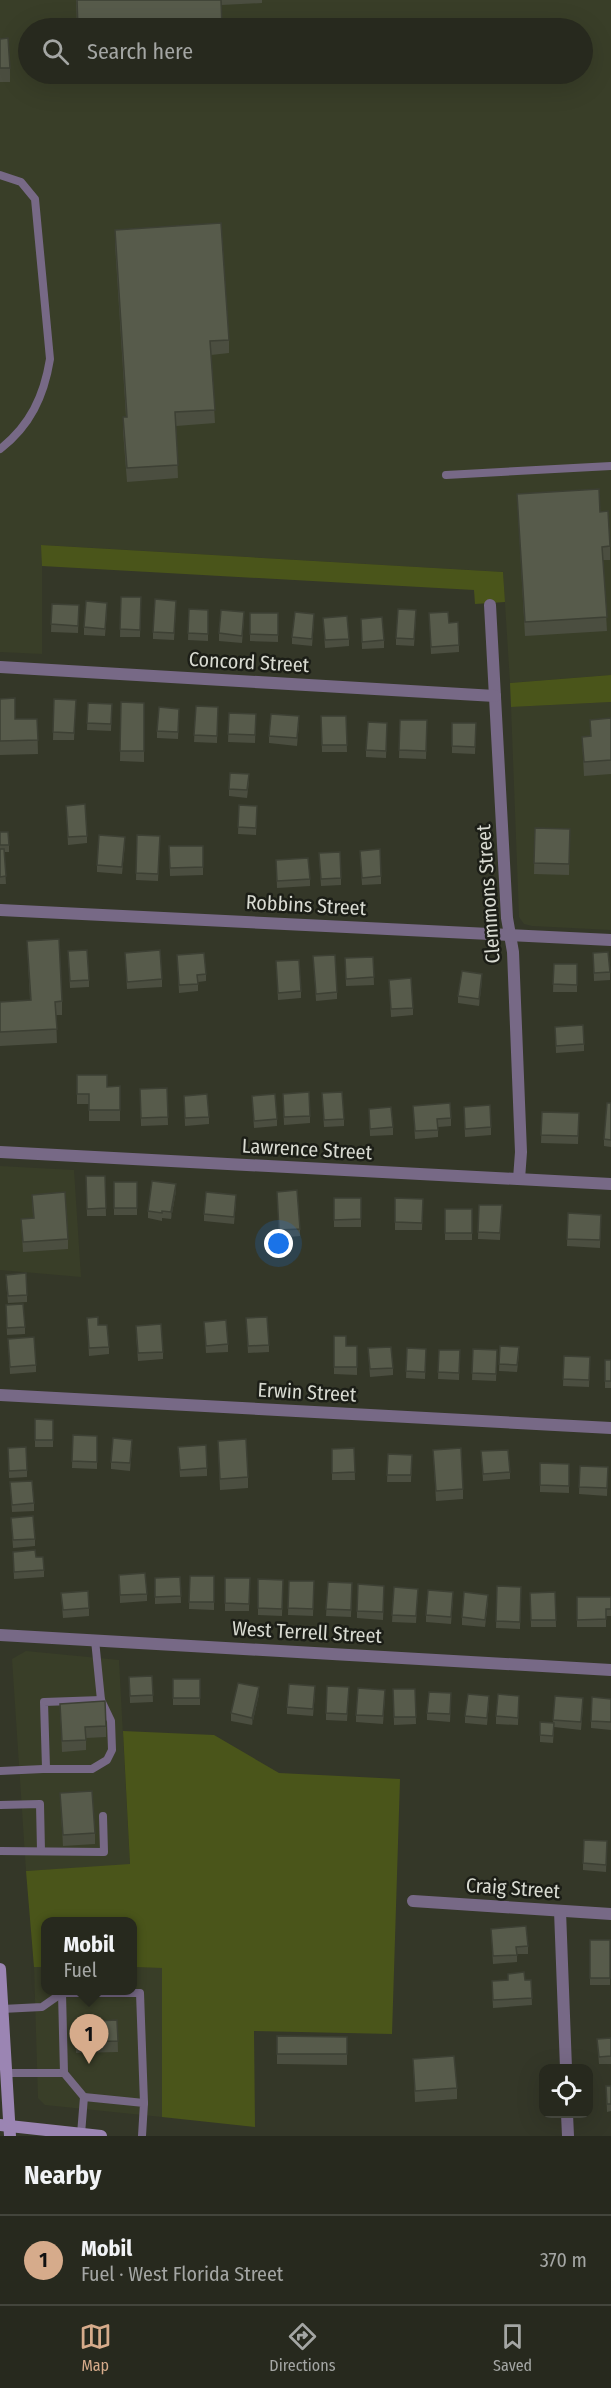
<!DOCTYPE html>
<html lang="en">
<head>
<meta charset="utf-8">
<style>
  body { margin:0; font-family:"Fira Sans Condensed",sans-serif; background:#33352b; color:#f1f3f6 }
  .controls { position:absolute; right:18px; bottom:18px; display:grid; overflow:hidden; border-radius:12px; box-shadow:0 6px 24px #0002 }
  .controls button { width:54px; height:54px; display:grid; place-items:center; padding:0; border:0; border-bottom:2px solid #43453c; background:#27291e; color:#f1f3f6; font:30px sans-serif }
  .you { position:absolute; left:279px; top:1244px; width:21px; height:21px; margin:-15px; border:4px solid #fff; border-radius:50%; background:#1a73e8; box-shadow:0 0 0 9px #1a73e833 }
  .badge { display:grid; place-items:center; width:39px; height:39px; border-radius:50%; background:#d6ab8b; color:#111; font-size:20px; font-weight:700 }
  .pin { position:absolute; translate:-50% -50px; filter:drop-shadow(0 2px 3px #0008) }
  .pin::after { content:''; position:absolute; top:32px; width:21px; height:18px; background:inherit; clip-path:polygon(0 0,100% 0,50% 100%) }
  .popup { position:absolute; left:41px; top:1917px; width:96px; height:78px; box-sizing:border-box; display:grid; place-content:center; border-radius:12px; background:#27291e; filter:drop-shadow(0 2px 4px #0005); font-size:20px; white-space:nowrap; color:#a4a6a4 }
  .popup b { font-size:22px; color:#f1f3f6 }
  .popup::after { content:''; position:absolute; left:50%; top:100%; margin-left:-12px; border:12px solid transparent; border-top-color:#27291e }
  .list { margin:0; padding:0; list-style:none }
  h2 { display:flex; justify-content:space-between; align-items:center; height:78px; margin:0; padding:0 24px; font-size:26px }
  h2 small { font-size:20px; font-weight:400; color:#a4a6a4 }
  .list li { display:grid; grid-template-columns:39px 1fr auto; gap:18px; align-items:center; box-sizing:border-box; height:90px; padding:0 24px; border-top:2px solid #43453c }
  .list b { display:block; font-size:22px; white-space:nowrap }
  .list p { margin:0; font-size:20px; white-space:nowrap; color:#a4a6a4 }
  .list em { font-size:20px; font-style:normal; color:#a4a6a4 }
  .icon { flex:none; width:33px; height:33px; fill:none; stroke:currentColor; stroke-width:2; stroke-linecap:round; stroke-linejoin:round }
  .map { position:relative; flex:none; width:611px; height:2136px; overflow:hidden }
  .search { position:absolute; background:#27291e; box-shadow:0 6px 24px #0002; left:18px; right:18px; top:18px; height:66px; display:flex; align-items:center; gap:15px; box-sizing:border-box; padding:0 21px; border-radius:33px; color:#a4a6a4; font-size:22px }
  .sheet { height:168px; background:#27291e }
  nav { display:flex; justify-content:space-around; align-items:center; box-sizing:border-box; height:84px; border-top:2px solid #43453c; background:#27291e; font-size:16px; color:#a4a6a4 }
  nav a { display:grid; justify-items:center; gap:3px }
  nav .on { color:#d6ab8b }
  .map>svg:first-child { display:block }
</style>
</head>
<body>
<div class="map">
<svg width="611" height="2136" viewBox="0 0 611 2136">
  <rect width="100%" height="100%" fill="#343728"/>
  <g fill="#393e28" fill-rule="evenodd">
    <path d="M0,0H611V675L510,683L503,572L42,545V654L0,652ZM28,28H582V74H28Z"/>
    <polygon points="611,702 611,930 532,926 524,924 519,917 511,707"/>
    <polygon points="0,1166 74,1170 81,1277 0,1270"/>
    <polygon points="26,1651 119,1660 130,1865 26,1871 12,1659"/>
    <polygon points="34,1967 45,1967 46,1990 132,1990 133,1967 162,1968 162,2117 45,2105 38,2098"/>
  </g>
  <g fill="#4a551a">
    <polygon points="41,545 503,572 505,602 475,604 474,590 42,566"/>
    <polygon points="611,675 611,702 511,707 510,683"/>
    <polygon points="123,1731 214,1735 279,1773 400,1779 392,2034 254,2031 255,2127 162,2117 162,1968 133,1967 132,1922 46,1922 45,1967 34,1967 26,1871 130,1864"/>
  </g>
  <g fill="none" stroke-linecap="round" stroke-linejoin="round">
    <g stroke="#776986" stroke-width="8">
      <path d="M0,175L21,182L35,199L50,359C44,396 30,426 0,449"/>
      <polyline points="446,475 611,466"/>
      <polyline points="46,1768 44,1702 101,1700"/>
      <polyline points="0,1771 43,1769 92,1769 107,1760 112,1750 111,1721 101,1700 95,1640"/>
      <polyline points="0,1805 40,1804 41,1851"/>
      <polyline points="0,1851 104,1852 103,1816"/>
      <polyline points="2,2009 42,2007 62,1993 140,1993 144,2103"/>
      <polyline points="6,2073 64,2073 62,1993"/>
      <polyline points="64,2073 84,2097"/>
      <polyline points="81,2134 84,2097 144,2103 142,2136"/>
    </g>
    <g stroke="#776986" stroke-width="12">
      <polyline points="490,605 507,918 513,952 521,1152 519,1179"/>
      <polyline points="0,667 495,696"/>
      <polyline points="0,910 611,940"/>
      <polyline points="0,1152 611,1184"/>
      <polyline points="0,1395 611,1428"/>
      <polyline points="0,1635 611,1670"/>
      <polyline points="413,1901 611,1914"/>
      <polyline points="560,1911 566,2068"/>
      <polyline points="567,2114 568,2136"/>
    </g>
    <g stroke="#9b85b3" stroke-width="12">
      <polyline points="0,1969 10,2136"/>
      <polyline points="0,2125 101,2136"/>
    </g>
  </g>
  <g fill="#4b4e40">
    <polygon points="76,0 262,0 262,3 221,5 222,28 77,28"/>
    <polygon points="0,39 10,68 10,82 0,82"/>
    <polygon points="135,74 182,74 182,78 135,80"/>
    <polygon points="115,230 229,340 229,353 211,355 215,423 176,426 178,478 127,482 123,431 123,417 126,417 115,244"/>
    <polygon points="517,494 600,512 610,546 610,560 603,560 607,631 525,636"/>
    <polygon points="121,597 141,597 140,637 120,637"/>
    <polygon points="52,604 79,605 78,633 51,632"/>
    <polygon points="176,608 174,640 153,639 153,632"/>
    <polygon points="189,609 208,610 208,641 188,640"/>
    <polygon points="107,610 105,636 84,635 84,627"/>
    <polygon points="250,613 278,613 278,642 250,641"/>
    <polygon points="429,613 449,623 459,645 459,652 431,654"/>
    <polygon points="416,617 414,646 396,645 396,638"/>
    <polygon points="323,618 349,639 349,646 325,648"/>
    <polygon points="244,619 242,643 219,641 219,633"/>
    <polygon points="361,619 384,640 384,648 362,649"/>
    <polygon points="314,621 312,646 292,644 292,637"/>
    <polygon points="0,699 15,719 37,719 38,754 0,755"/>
    <polygon points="54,699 76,700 74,740 53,740"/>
    <polygon points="121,702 144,703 144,762 120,761"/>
    <polygon points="88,703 112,704 111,731 87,730"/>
    <polygon points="196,706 218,707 217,743 194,742"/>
    <polygon points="229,713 256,714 255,743 228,742"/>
    <polygon points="179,716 178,739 157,738 157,731"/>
    <polygon points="321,716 346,716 347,752 322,752"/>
    <polygon points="611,718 611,774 584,776 582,737 590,736 590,720"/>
    <polygon points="400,720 427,720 426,759 399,758"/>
    <polygon points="299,723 297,746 269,743 269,736"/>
    <polygon points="387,723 386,758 366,757 366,750"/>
    <polygon points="452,723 476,723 475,754 452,753"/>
    <polygon points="249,781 247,798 229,796 229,789"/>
    <polygon points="239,805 257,806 256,835 238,834"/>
    <polygon points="66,806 87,836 87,843 68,845"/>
    <polygon points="535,828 570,829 569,875 534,874"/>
    <polygon points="0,832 9,845 9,852 4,852 6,884 0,884"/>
    <polygon points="137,835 160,836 158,881 136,880"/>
    <polygon points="125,844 122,874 97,872 97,865"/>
    <polygon points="169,846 203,846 203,875 170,876"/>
    <polygon points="360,851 381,876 381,884 362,885"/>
    <polygon points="319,853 341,878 341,885 321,886"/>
    <polygon points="276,860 310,879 310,886 277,888"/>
    <polygon points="27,941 62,1001 62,1015 56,1015 57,1043 0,1046 0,1002 30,1000"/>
    <polygon points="68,951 89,980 89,987 70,988"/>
    <polygon points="125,953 162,979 162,987 127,989"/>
    <polygon points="593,953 610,972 610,980 594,981"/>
    <polygon points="177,955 206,974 206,981 198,982 198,991 179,993"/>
    <polygon points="313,956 337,992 337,999 316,1001"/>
    <polygon points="373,957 374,985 346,986 345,958"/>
    <polygon points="276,961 301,991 301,998 278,1000"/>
    <polygon points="554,964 577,964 577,992 553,992"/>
    <polygon points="389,980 413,1008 413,1015 391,1017"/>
    <polygon points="482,981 479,1006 458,1003 458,996"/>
    <polygon points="555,1027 584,1044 584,1051 556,1053"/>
    <polygon points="77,1075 107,1087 120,1086 120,1121 89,1121 89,1104 77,1104"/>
    <polygon points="167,1088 168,1125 141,1126 140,1089"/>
    <polygon points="322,1093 344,1119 344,1126 324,1127"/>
    <polygon points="184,1096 209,1117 209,1124 185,1126"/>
    <polygon points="252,1096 277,1119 277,1126 254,1128"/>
    <polygon points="283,1101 310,1116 310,1123 284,1125"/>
    <polygon points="611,1103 611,1147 604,1146 604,1139"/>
    <polygon points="413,1106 451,1118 451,1126 438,1127 438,1137 415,1139"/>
    <polygon points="464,1107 491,1127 491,1135 465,1137"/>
    <polygon points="369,1109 393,1127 393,1135 370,1136"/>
    <polygon points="542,1112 579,1113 578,1144 541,1143"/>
    <polygon points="86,1176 105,1176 106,1216 87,1216"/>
    <rect x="114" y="1182" width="23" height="33"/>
    <polygon points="176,1191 171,1219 162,1218 162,1221 148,1218 148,1211"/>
    <polygon points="277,1192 300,1229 300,1236 279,1238"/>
    <polygon points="32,1195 68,1239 68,1249 23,1252 21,1219 33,1218"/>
    <rect x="334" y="1198" width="27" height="29"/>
    <polygon points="395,1198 423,1199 422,1230 395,1230"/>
    <polygon points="236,1202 234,1224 204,1221 204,1214"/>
    <polygon points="479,1205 502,1205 500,1240 478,1239"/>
    <rect x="445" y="1209" width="27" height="31"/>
    <polygon points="568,1213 601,1215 600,1248 567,1246"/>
    <polygon points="6,1282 27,1295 27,1302 8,1303"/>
    <polygon points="6,1305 25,1327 25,1334 7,1335"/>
    <polygon points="87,1318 98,1325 109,1347 109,1354 89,1356"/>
    <polygon points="246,1318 269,1345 269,1352 248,1353"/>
    <polygon points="204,1322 228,1344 228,1352 206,1353"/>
    <polygon points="136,1333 163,1352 163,1359 138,1361"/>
    <polygon points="334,1336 346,1346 357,1346 357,1375 334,1374"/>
    <polygon points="8,1339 36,1365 36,1372 10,1374"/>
    <polygon points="500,1346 519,1354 517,1372 499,1371"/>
    <polygon points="368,1348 393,1368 393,1375 370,1377"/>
    <polygon points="407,1348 426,1349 425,1379 406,1378"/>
    <polygon points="473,1349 497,1350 496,1381 472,1380"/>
    <polygon points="439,1350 460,1350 459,1380 438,1379"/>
    <polygon points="564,1356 590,1357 589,1387 563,1386"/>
    <rect x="605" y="1360" width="6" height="28"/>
    <polygon points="35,1419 53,1420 53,1447 35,1447"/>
    <polygon points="73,1435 97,1436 97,1469 72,1468"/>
    <polygon points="218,1441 248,1477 248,1488 220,1490"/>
    <polygon points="132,1447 130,1471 111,1469 111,1462"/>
    <polygon points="178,1447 207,1468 207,1476 180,1477"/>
    <polygon points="8,1448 27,1470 27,1477 9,1478"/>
    <polygon points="354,1448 355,1480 332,1480 332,1449"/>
    <polygon points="433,1450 463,1489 463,1499 436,1501"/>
    <polygon points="481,1451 510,1472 510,1479 483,1481"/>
    <polygon points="388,1454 412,1455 411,1482 387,1482"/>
    <polygon points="540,1463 569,1464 569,1493 540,1492"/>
    <polygon points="580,1466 608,1467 607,1496 579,1494"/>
    <polygon points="10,1482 34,1503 34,1511 12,1512"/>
    <polygon points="11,1518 35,1539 35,1546 13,1548"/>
    <polygon points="13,1552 36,1557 44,1570 44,1577 14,1579"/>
    <polygon points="119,1575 147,1594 147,1601 120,1603"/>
    <polygon points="190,1576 214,1576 214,1610 189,1609"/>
    <polygon points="180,1577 181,1603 155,1604 155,1578"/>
    <polygon points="225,1578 250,1578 249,1611 225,1611"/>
    <polygon points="258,1579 283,1580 282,1616 258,1615"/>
    <polygon points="289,1581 314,1581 313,1616 288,1615"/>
    <polygon points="328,1582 352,1583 351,1617 326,1616"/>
    <polygon points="497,1586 521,1587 520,1629 496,1628"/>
    <polygon points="394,1587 418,1589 416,1623 392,1622"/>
    <polygon points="555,1592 556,1627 531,1627 530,1593"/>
    <polygon points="61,1593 89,1608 89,1616 63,1618"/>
    <polygon points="384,1593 383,1620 357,1618 357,1611"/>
    <polygon points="577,1597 611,1597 611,1616 606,1616 606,1627 577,1627"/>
    <polygon points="453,1599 451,1624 426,1622 426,1615"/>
    <polygon points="488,1602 485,1627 462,1625 462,1617"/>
    <polygon points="152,1676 153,1702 130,1703 129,1677"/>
    <rect x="173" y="1679" width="27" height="26"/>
    <polygon points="349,1687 347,1721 326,1720 326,1713"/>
    <polygon points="393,1689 415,1689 416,1724 394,1725"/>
    <polygon points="315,1693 313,1716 287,1714 287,1707"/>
    <polygon points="259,1694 252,1725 231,1721 231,1713"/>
    <polygon points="519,1696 518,1725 496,1724 496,1716"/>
    <polygon points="555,1696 583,1706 581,1730 554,1727 553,1743 540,1742 540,1722 553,1723"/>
    <polygon points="385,1697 383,1724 356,1722 356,1715"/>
    <polygon points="611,1699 611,1730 591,1728 591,1721"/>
    <polygon points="451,1701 450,1722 427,1720 427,1713"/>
    <polygon points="489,1703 487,1725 465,1723 465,1716"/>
    <polygon points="60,1704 106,1726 106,1737 86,1738 86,1750 62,1752"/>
    <polygon points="60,1793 95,1833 95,1844 63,1846"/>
    <polygon points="607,1841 606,1872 583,1870 583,1863"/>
    <polygon points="491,1929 528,1946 528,1954 517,1954 517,1962 493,1964"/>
    <rect x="590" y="1940" width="20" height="45"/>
    <polygon points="525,1980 531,1980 532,2005 493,2008 492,1988"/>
    <polygon points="117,2020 118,2052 76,2053 76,2022"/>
    <polygon points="277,2036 347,2037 347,2065 277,2064"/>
    <polygon points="611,2038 611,2064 599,2064 597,2039"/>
    <polygon points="413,2059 457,2088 457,2099 415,2102"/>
    <polygon points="606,2086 611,2086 611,2111 607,2112"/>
  </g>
  <g fill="#3d4034">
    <polygon points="482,974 482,981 479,1006 479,999"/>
    <polygon points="176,1184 176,1191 171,1219 171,1212"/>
    <polygon points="259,1687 259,1694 252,1725 252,1718"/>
  </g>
  <g fill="#575b4b" stroke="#3d4034" stroke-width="1.5">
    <polygon points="77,0 221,0 222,28 78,28"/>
    <polygon points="8,38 10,68 0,68 0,39"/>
    <polygon points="221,223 229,340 210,341 215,410 175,412 178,465 127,468 123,417 127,417 115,230"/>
    <polygon points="599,489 600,512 608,511 610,546 602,547 607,617 525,622 517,494"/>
    <polygon points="121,597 141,597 140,630 120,629"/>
    <polygon points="155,599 176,601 174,633 153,632"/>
    <polygon points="86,601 107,603 105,629 84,627"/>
    <polygon points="52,604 79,605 78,626 51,624"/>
    <polygon points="189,609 208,610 208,634 188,633"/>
    <polygon points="398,609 416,610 414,639 396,638"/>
    <polygon points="221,610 244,612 242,636 219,633"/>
    <polygon points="295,612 314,614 312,639 292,637"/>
    <polygon points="448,612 449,623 458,622 459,645 431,647 429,613"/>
    <polygon points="250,613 278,613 278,635 250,634"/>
    <polygon points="347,616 349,639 325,640 323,618"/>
    <polygon points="382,617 384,640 362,642 361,619"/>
    <polygon points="15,698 15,719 37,719 38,740 0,741 0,699"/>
    <polygon points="54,699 76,700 74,733 53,732"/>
    <polygon points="121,702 144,703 144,751 120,751"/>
    <polygon points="88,703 112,704 111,724 87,723"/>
    <polygon points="196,706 218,707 217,736 194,735"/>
    <polygon points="159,707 179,709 178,732 157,731"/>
    <polygon points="229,713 256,714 255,735 228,734"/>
    <polygon points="271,714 299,716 297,738 269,736"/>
    <polygon points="321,716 346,716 347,745 322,745"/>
    <polygon points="611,718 611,760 584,762 582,737 591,736 590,720"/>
    <polygon points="400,720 427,720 426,751 399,750"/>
    <polygon points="368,722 387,723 386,751 366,750"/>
    <polygon points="452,723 476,723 475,747 452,746"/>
    <polygon points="230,773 249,774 247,790 229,789"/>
    <polygon points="85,804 87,836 68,837 66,806"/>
    <polygon points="239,805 257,806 256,828 238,827"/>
    <polygon points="535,828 570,829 569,864 534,863"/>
    <polygon points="0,832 8,832 9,845 0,845"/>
    <polygon points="99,835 125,837 122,867 97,865"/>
    <polygon points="137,835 160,836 158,874 136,873"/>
    <polygon points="169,846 203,846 203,867 170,868"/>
    <polygon points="0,849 4,849 6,876 0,877"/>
    <polygon points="380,849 381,876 362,878 360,851"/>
    <polygon points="340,852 341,878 321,879 319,853"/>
    <polygon points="308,858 310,879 277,881 276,860"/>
    <polygon points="59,939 62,1001 55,1002 57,1029 0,1032 0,1002 31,1000 27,941"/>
    <polygon points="87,950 89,980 70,981 68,951"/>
    <polygon points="160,950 162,979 127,982 125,953"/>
    <polygon points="608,952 610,972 594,973 593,953"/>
    <polygon points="204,953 206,974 197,975 198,984 179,985 177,955"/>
    <polygon points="335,955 337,992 316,994 313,956"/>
    <polygon points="373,957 374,977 346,979 345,958"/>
    <polygon points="299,960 301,991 278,993 276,961"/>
    <polygon points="554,964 577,964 577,985 553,984"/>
    <polygon points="462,971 482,974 479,999 458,996"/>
    <polygon points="411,978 413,1008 391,1009 389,980"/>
    <polygon points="583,1025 584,1044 556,1046 555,1027"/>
    <polygon points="77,1075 107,1075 107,1087 120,1086 120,1110 89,1110 89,1094 77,1094"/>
    <polygon points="167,1088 168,1117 141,1118 140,1089"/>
    <polygon points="309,1092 310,1116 284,1117 283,1094"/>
    <polygon points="342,1092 344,1119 324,1120 322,1093"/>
    <polygon points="207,1094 209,1117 185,1118 184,1096"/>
    <polygon points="275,1094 277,1119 254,1121 252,1096"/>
    <polygon points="450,1103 451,1118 437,1119 438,1130 415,1131 413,1106"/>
    <polygon points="607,1103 611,1103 611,1140 604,1139"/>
    <polygon points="490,1105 491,1127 465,1129 464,1107"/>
    <polygon points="391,1107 393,1127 370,1129 369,1109"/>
    <polygon points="542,1112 579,1113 578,1136 541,1135"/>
    <polygon points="86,1176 105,1176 106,1208 87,1209"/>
    <polygon points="152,1181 176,1184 171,1212 162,1211 162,1213 148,1211"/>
    <rect x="114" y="1182" width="23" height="26"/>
    <polygon points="297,1190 300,1229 279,1230 277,1192"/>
    <polygon points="65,1192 68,1239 23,1242 21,1219 34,1218 32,1195"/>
    <polygon points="206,1192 236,1195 234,1217 204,1214"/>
    <polygon points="334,1198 361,1198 361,1219 334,1220"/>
    <polygon points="395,1198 423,1199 422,1223 395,1222"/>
    <polygon points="479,1205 502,1205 500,1233 478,1232"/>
    <rect x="445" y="1209" width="27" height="24"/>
    <polygon points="568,1213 601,1215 600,1240 567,1239"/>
    <polygon points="26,1273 27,1295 8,1296 6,1275"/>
    <polygon points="23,1304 25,1327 7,1328 6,1305"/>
    <polygon points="98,1317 98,1325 107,1325 109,1347 89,1348 87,1318"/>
    <polygon points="267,1317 269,1345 248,1346 246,1318"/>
    <polygon points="226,1320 228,1344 206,1346 204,1322"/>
    <polygon points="161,1324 163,1352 138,1353 136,1326"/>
    <polygon points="334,1336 346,1336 346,1346 357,1346 357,1367 334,1367"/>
    <polygon points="34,1337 36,1365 10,1367 8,1339"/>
    <polygon points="500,1346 519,1347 517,1365 499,1364"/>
    <polygon points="391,1347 393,1368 370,1369 368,1348"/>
    <polygon points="407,1348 426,1349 425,1372 406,1371"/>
    <polygon points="473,1349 497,1350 496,1374 472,1373"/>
    <polygon points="439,1350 460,1350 459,1373 438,1372"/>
    <polygon points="564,1356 590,1357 589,1380 563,1379"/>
    <rect x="605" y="1360" width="6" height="21"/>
    <polygon points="35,1419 53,1420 53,1440 35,1440"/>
    <polygon points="73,1435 97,1436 97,1462 72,1461"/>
    <polygon points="113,1438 132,1440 130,1463 111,1462"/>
    <polygon points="246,1439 248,1477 220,1479 218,1441"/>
    <polygon points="206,1445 207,1468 180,1470 178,1447"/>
    <polygon points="26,1447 27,1470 9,1471 8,1448"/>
    <polygon points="354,1448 355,1472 332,1473 332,1449"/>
    <polygon points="461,1448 463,1489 436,1491 433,1450"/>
    <polygon points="508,1450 510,1472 483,1474 481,1451"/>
    <polygon points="388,1454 412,1455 411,1475 387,1475"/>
    <polygon points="540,1463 569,1464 569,1486 540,1485"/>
    <polygon points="580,1466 608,1467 607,1488 579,1487"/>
    <polygon points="32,1481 34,1503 12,1505 10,1482"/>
    <polygon points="33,1516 35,1539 13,1540 11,1518"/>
    <polygon points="35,1550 36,1557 43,1557 44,1570 14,1572 13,1552"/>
    <polygon points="145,1573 147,1594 120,1595 119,1575"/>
    <polygon points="190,1576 214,1576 214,1602 189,1602"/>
    <polygon points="180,1577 181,1596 155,1597 155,1578"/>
    <polygon points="225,1578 250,1578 249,1604 225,1603"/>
    <polygon points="258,1579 283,1580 282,1609 258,1608"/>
    <polygon points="289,1581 314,1581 313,1609 288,1608"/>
    <polygon points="328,1582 352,1583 351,1610 326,1609"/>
    <polygon points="358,1584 384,1586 383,1612 357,1611"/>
    <polygon points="497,1586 521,1587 520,1622 496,1621"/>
    <polygon points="394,1587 418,1589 416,1616 392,1615"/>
    <polygon points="428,1590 453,1592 451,1617 426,1615"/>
    <polygon points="88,1591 89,1608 63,1610 61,1593"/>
    <polygon points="464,1592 488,1595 485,1620 462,1617"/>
    <polygon points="555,1592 556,1620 531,1620 530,1593"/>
    <polygon points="577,1597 611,1597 611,1609 606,1609 606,1619 577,1620"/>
    <polygon points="152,1676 153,1695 130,1696 129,1677"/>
    <rect x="173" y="1679" width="27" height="19"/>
    <polygon points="238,1683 259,1687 252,1718 231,1713"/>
    <polygon points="289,1684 315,1686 313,1709 287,1707"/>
    <polygon points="327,1686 349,1687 347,1714 326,1713"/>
    <polygon points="358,1688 385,1690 383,1716 356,1715"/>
    <polygon points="393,1689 415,1689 416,1717 394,1717"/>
    <polygon points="429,1692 451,1693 450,1714 427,1713"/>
    <polygon points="468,1694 489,1696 487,1718 465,1716"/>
    <polygon points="498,1694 519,1696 518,1718 496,1716"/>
    <polygon points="555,1696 583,1698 581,1722 553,1720"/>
    <polygon points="592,1697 611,1699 611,1722 591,1721"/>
    <polygon points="105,1701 106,1726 85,1727 86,1740 62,1741 60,1704"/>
    <polygon points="540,1722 554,1723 553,1736 540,1735"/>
    <polygon points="92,1791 95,1833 63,1835 60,1793"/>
    <polygon points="584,1840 607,1841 606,1865 583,1863"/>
    <polygon points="526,1926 528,1946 516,1947 517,1955 493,1956 491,1929"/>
    <rect x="590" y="1940" width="20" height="38"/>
    <polygon points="524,1972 525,1980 531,1980 532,1998 493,2000 492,1981 508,1980 508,1974"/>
    <polygon points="117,2020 118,2041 76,2042 76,2022"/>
    <polygon points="277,2036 347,2037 347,2054 277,2054"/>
    <polygon points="611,2038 611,2056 599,2057 597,2039"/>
    <polygon points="454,2056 457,2088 415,2091 413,2059"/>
    <polygon points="606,2086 611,2086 611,2104 607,2104"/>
  </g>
  <g text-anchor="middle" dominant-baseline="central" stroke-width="5" stroke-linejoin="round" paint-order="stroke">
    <g font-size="20" fill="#d9dbd2" stroke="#1c1e17">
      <text transform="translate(249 662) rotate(3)">Concord Street</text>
      <text transform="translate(488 894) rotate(-94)">Clemmons Street</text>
      <text transform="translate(306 905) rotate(3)">Robbins Street</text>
      <text transform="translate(307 1149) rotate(3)">Lawrence Street</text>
      <text transform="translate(307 1392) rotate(3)">Erwin Street</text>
      <text transform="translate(307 1632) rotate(3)">West Terrell Street</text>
      <text transform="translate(513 1888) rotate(4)">Craig Street</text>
    </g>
  </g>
</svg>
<div class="controls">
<button><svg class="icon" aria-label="locate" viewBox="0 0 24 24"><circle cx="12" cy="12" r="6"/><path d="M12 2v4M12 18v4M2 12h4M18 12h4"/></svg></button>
</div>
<div class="you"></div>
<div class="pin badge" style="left:89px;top:2064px">1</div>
<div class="popup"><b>Mobil</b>Fuel</div>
<div class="search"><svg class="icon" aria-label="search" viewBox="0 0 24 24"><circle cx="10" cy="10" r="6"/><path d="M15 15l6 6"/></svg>Search here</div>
</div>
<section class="sheet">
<h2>Nearby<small></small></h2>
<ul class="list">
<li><span class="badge">1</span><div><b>Mobil</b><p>Fuel · West Florida Street</p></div><em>370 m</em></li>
</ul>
</section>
<nav>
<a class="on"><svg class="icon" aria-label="map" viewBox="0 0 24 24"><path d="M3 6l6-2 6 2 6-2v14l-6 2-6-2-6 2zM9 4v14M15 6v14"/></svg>Map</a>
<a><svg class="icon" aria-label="directions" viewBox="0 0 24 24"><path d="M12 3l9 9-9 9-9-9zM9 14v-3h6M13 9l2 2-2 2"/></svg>Directions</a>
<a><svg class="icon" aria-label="saved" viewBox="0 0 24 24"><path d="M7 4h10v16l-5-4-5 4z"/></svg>Saved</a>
</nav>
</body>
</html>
